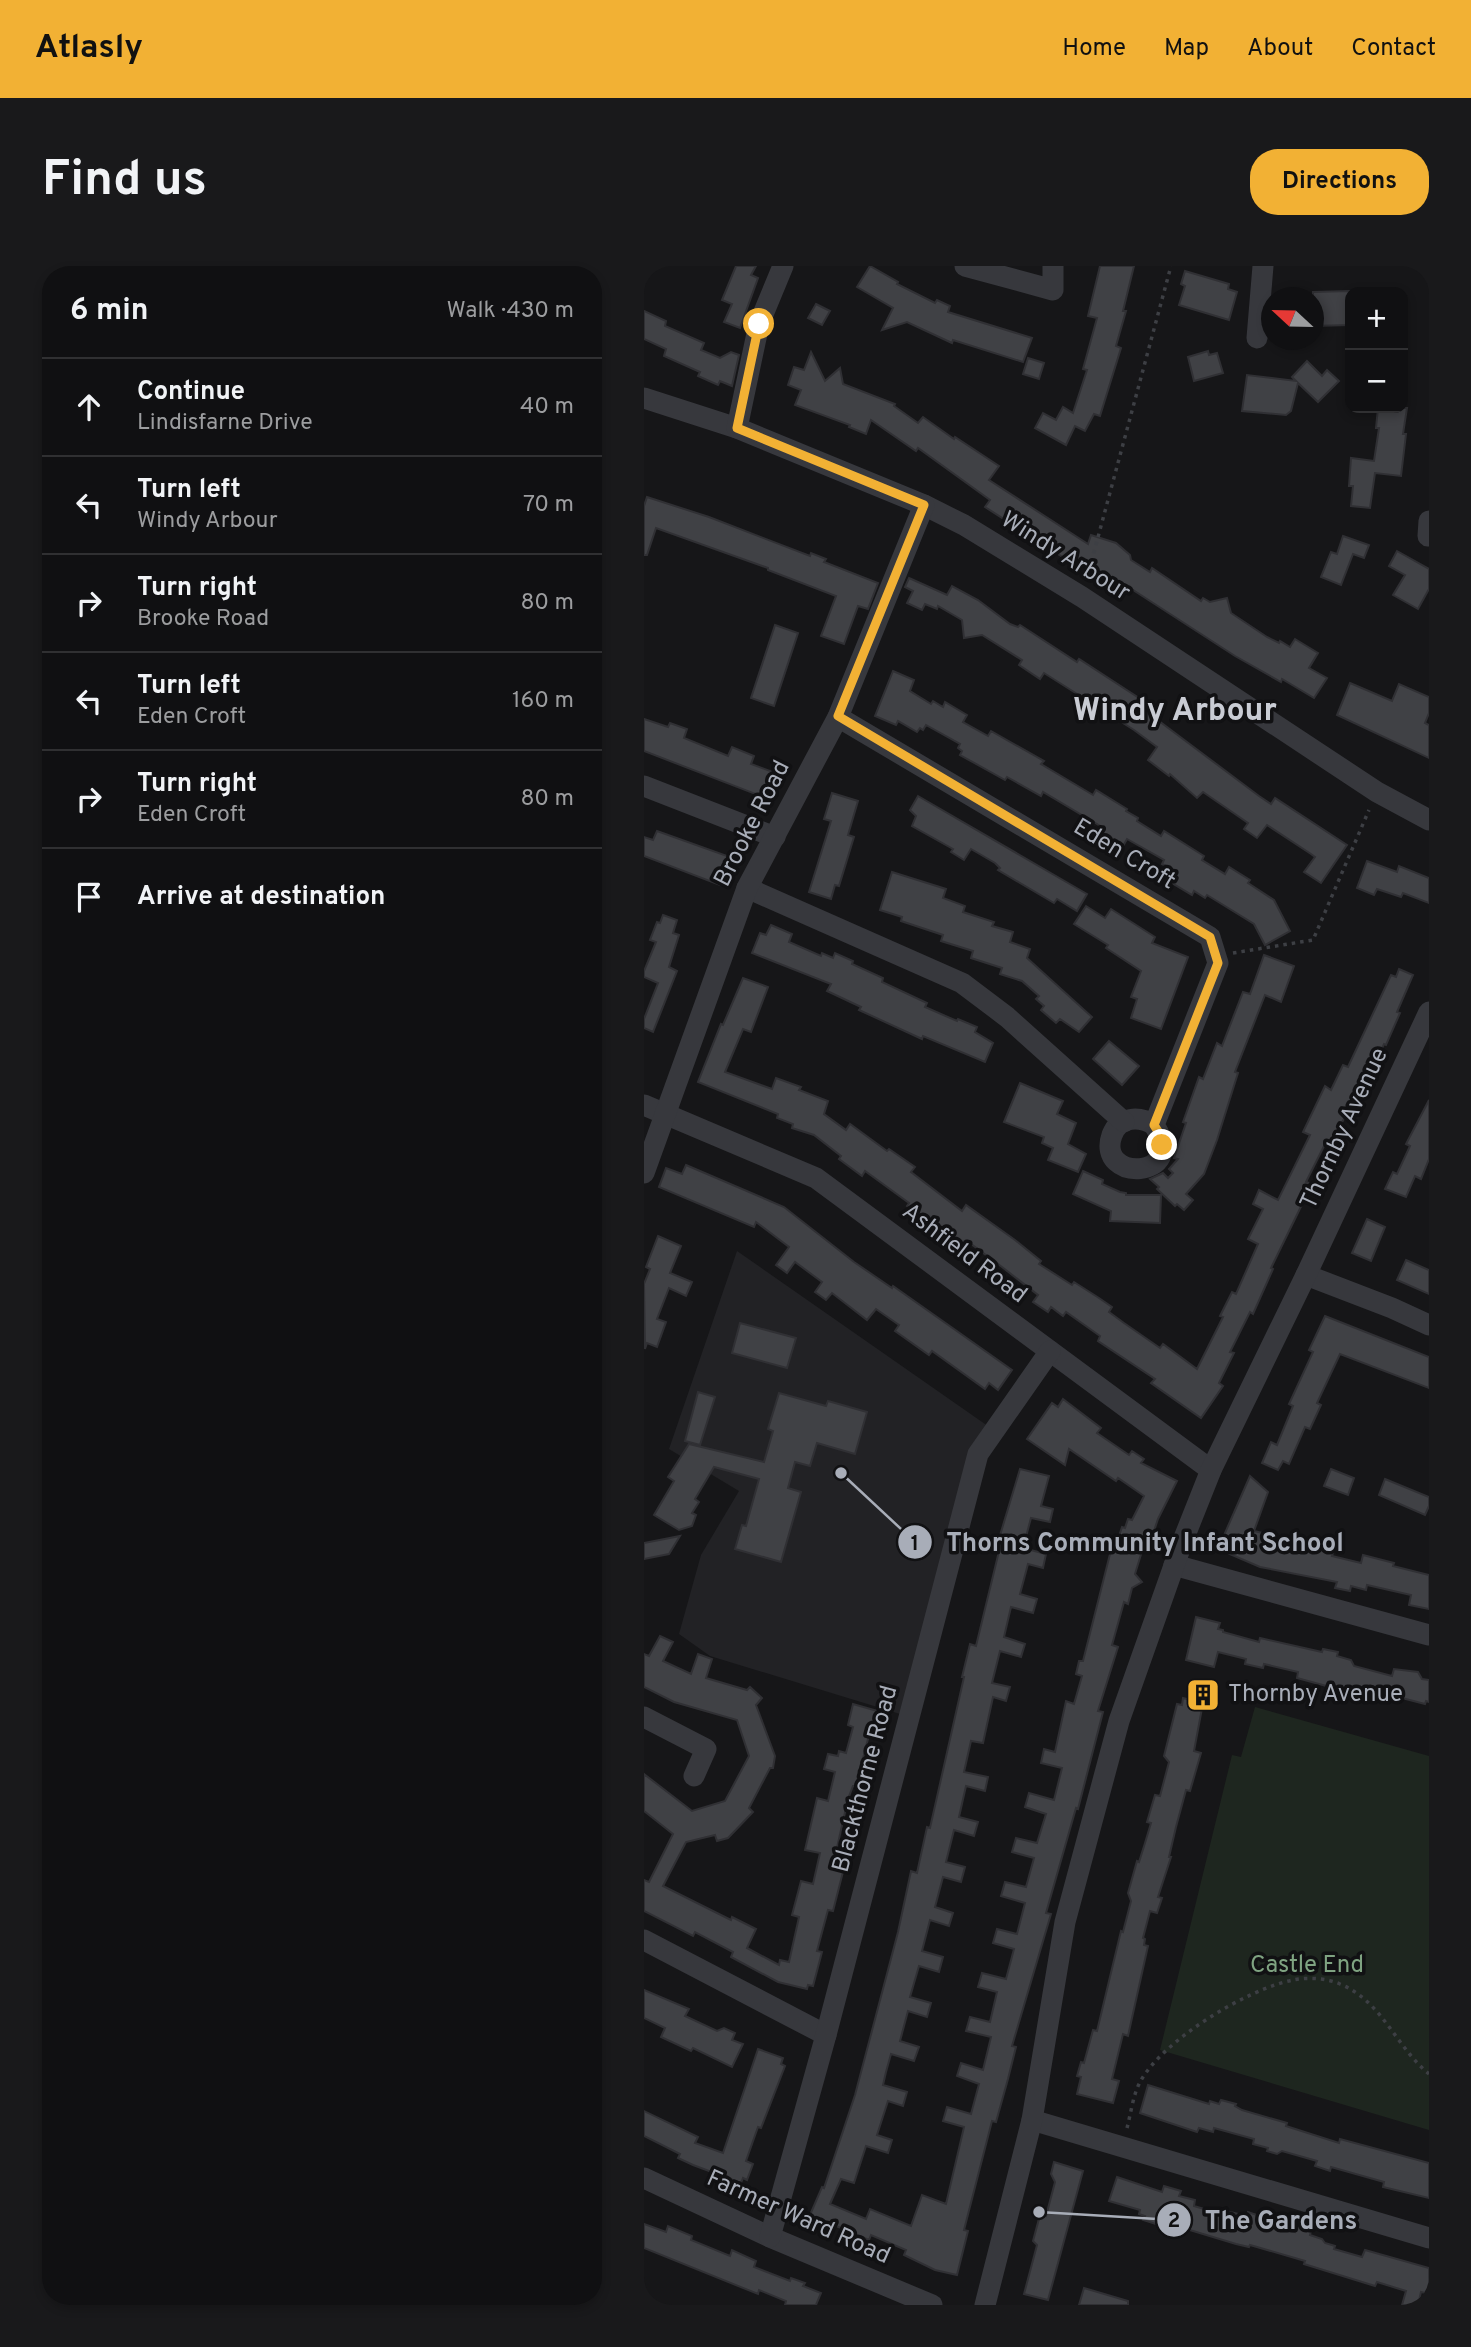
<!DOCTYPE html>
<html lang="en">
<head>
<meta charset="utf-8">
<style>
  body { margin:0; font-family:Overpass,sans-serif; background:#19191b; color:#f1f3f6 }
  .controls { position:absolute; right:21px; top:21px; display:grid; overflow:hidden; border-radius:14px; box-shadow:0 4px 10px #0003 }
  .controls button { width:63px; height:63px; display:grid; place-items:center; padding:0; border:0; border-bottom:2px solid #303032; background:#101012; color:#f1f3f6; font:35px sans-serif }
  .compass { position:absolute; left:617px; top:21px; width:63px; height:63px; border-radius:50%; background:#101012; box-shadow:0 4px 10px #0003; rotate:292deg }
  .stop { position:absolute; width:21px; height:21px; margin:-16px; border:5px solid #f2b134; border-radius:50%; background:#fff }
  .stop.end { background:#f2b134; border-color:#fff; box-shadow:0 2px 7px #0008 }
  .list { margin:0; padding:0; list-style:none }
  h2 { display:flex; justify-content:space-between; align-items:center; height:91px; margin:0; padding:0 28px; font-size:30px }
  h2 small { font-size:23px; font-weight:400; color:#9c9d9f }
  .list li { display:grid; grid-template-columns:46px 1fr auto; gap:21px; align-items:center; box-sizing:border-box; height:98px; padding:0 28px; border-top:2px solid #303032 }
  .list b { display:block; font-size:26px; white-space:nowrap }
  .list p { margin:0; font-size:23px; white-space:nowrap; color:#9c9d9f }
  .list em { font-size:23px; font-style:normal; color:#9c9d9f }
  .icon { flex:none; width:38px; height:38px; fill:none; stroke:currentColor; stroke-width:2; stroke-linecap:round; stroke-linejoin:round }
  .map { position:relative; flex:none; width:785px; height:2039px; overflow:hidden; border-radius:28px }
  header { display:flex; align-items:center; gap:42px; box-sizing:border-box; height:98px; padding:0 35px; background:#f2b134; color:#111 }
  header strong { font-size:33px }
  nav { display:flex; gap:38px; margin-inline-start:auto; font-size:24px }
  .intro { display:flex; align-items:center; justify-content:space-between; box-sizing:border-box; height:168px; padding:0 42px }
  h1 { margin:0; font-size:49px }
  .button { padding:18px 32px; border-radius:28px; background:#f2b134; color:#111; font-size:24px; font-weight:700 }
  main { display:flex; gap:42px; padding:0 42px }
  aside { flex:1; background:#101012; border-radius:28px; box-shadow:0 4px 10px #0003 }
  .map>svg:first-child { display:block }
</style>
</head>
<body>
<header>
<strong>Atlasly</strong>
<nav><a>Home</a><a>Map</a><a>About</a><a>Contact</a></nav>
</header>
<div class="intro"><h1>Find us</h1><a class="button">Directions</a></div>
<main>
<aside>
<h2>6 min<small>Walk · 430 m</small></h2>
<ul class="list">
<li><svg class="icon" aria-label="ahead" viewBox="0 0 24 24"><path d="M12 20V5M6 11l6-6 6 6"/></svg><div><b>Continue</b><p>Lindisfarne Drive</p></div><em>40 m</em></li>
<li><svg class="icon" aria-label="left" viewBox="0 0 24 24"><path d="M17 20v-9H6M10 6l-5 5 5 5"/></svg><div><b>Turn left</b><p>Windy Arbour</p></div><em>70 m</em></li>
<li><svg class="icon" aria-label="right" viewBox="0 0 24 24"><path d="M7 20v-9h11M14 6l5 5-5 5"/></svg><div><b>Turn right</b><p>Brooke Road</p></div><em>80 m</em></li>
<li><svg class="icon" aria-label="left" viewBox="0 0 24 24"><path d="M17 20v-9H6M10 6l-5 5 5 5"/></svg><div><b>Turn left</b><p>Eden Croft</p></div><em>160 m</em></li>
<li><svg class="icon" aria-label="right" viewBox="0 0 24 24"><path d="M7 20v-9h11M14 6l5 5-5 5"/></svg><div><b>Turn right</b><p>Eden Croft</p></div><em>80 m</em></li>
<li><svg class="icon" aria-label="arrive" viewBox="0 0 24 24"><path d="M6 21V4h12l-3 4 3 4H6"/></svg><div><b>Arrive at destination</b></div></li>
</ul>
</aside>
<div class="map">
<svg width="785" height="2039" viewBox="0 0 785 2039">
  <rect width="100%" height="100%" fill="#161618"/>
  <polygon fill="#222225" points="93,985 351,1165 266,1451 66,1390 35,1368 57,1289 95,1225 25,1183"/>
  <polygon fill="#1e261f" points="611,1441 785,1490 785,1864 516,1784 588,1489 597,1491"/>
  <g fill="#404145" stroke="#303034" stroke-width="2">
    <polygon points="92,0 112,0 107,9 114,12 96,62 80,56 88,38 78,34"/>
    <polygon points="226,0 254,16 253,18 291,37 293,34 306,40 304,46 388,72 379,96 309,74 308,77 263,56 238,64 249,42 213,21"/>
    <polygon points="456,0 490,0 479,45 482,45 472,80 477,82 456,150 450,148 441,165 431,160 422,179 391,162 399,147 412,154 419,141 429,147 443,104 439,103 453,52 444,50"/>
    <polygon points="541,5 585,18 584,23 593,26 585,54 535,39 541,20 537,18"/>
    <polygon points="706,25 706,59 669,60 669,26"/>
    <polygon points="172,38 186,45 178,59 164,52"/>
    <polygon points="0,45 22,55 21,60 60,77 57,84 76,92 87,86 95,89 88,120 76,115 74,119 54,110 56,106 20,90 22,83 0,73"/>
    <polygon points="564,85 565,89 573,87 579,107 550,115 544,91"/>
    <polygon points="167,86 181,115 196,102 199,118 251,138 250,140 274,157 279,151 310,173 311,171 355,200 345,214 444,278 447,269 472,277 486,289 487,294 506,306 508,302 557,335 559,332 566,336 583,332 587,347 623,371 635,377 636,375 646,381 651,373 674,387 665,402 683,412 670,432 638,413 637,416 591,390 489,324 488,325 466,313 438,295 434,301 341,241 346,234 274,182 272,185 227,154 222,168 205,161 206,159 151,139 157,124 144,119 150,101 160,104"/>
    <polygon points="384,92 400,97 395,113 379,108"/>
    <polygon points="663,95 678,110 683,104 695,115 674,136 654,117 647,145 642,149 598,145 603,109 652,115 648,111"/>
    <polygon points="734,142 763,142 759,168 762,168 757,210 731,207 726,242 707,240 709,220 705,220 707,192 730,195 735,162 732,162"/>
    <polygon points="3,231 65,251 166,290 167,287 182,293 180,296 234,317 224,343 214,340 200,378 177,370 192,330 124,304 124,302 12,262 3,289 0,289 0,240"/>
    <polygon points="699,270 725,279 720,292 709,288 697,319 677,311 687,286 693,288"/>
    <polygon points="753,285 785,303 785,323 774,343 749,329 761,309 745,300"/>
    <polygon points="265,312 303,329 308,320 334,334 366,358 374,361 376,359 433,396 435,393 515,445 511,452 615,530 627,538 631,532 703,579 677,617 660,606 671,591 667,588 623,559 613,572 600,563 604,557 559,526 553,532 526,508 525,510 504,494 513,481 490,464 400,407 396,413 375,399 378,394 338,369 320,372 318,354 294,340 293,343 281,338 278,344 263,337 269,325 261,321"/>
    <polygon points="131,359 154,367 130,440 107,432"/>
    <polygon points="249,405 270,414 266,425 287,438 289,435 299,441 301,436 323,449 319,456 344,470 347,465 400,495 397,498 449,529 452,524 483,543 482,545 494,552 493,555 517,570 520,565 560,590 558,594 581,608 585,601 606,614 604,617 630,634 646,665 621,679 610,658 563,629 561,632 550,625 548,629 528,617 530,613 519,606 522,600 518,598 520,594 483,573 478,582 454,568 458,561 399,526 397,530 363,511 361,514 316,489 318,485 314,482 316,478 282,459 279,464 276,462 273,466 254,455 252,459 231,450"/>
    <polygon points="706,417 748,435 755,418 785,431 785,447 781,457 785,459 785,492 693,449"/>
    <polygon points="0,453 24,461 26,457 43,463 40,472 84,490 88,481 110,490 107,498 137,509 127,534 0,485"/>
    <polygon points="188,527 214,535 204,569 210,571 195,620 191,619 187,633 165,626 187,555 180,553"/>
    <polygon points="274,530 443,628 433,645 413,633 410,637 354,604 356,602 351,597 327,583 320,594 307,586 309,583 268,560 272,550 266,544"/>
    <polygon points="13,565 86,591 76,619 0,590 0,571 9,574"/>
    <polygon points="723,595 753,606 755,600 785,612 785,637 759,627 757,631 733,623 730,629 713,622"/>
    <polygon points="248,606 302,623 299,632 321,640 319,646 350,656 348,660 369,666 366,676 386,683 383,692 448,751 435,766 416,753 412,757 397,744 400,740 392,733 395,730 378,715 356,708 358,702 327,692 329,685 297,675 299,669 257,655 258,651 236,644"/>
    <polygon points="442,640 461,652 467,643 511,671 508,677 544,691 517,763 487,752 493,733 487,731 497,705 462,682 464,679 430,658"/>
    <polygon points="19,649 33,654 29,667 35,669 25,701 33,705 9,766 0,762 0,753 14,717 0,711 0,705 12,676 6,674 13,656 16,657"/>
    <polygon points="127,659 148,668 145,676 177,690 178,687 189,692 191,687 209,695 208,698 239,712 238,716 283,737 281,741 313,755 314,753 333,761 331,766 349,777 341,796 279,770 278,773 215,744 217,741 183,725 187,718 108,687 116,667 122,669"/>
    <polygon points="620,689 650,700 637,736 621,729 591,806 594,807 573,874 560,908 542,928 549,934 540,944 533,938 531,940 513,923 515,921 506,913 519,907 524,912 529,907 525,903 534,893 530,892 542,857 539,856 555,811 559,813 573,777 578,780 599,726 606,728"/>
    <polygon points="755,703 769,709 753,746 756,747 742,779 740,778 715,832 712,831 686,878 682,876 662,916 668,918 627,1002 629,1003 609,1048 606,1046 586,1086 590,1087 575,1117 579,1120 557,1152 507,1117 511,1113 454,1075 456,1070 422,1046 419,1050 407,1041 404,1046 389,1036 394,1029 358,1001 327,978 323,984 301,969 263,940 265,937 221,905 218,910 195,893 197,890 170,869 148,862 149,858 133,852 134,848 54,816 77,758 79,759 99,712 124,721 107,766 99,763 81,806 128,823 132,812 157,821 155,824 184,835 180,848 202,864 206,858 243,885 245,883 271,901 267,906 318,945 322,939 371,974 397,995 395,998 428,1019 430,1016 455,1032 468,1041 465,1046 480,1057 516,1082 519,1078 553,1103 579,1051 576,1050 588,1026 592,1028 614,978 604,973 619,943 609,938 615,924 634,934 666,869 659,866 681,820 687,824 699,799 704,801 747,709 752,711"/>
    <polygon points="465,775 495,800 478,819 449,793"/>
    <polygon points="376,817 419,835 413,848 432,857 424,878 442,888 434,906 404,894 409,882 398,877 400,871 360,856"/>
    <polygon points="785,834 785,893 777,913 771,910 762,931 741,923 749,906 753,908 766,880 762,878"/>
    <polygon points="42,899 140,941 210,996 248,1022 249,1020 368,1104 354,1124 345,1117 341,1123 288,1085 285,1089 251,1065 255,1059 232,1043 223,1054 188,1027 182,1034 171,1026 178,1016 151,996 143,1007 132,999 145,981 112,956 110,961 15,921 22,902 38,908"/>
    <polygon points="439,905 459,914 458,918 476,926 482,927 482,929 517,929 516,957 466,955 467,945 429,928"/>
    <polygon points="723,953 741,961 727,995 708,987"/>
    <polygon points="14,970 37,980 26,1007 48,1016 42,1030 25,1022 13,1053 22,1056 13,1081 3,1077 1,1083 0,1018 6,1003 2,1001"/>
    <polygon points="762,994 785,1004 785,1028 753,1014"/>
    <polygon points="681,1050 785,1091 785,1122 696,1088 673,1137 677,1139 666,1163 661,1161 645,1198 639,1195 634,1204 618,1197 627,1176 633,1179 649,1140 645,1138 669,1086 665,1084"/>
    <polygon points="96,1057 152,1072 143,1102 88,1087"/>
    <polygon points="54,1126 71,1131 56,1179 41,1175"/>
    <polygon points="135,1127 182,1140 184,1135 223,1146 211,1188 173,1177 166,1200 151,1196 144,1222 157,1226 137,1296 91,1283 98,1259 102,1260 115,1213 70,1201 51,1233 55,1236 48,1247 52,1249 48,1260 35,1264 10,1249 30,1215 24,1211 45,1178 120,1196 129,1165 124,1163"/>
    <polygon points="419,1133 457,1162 453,1167 485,1189 488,1185 500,1193 497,1197 533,1215 514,1253 508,1271 503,1269 491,1308 498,1316 488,1322 484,1338 480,1336 468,1379 474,1381 454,1445 459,1446 434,1543 432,1542 402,1647 407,1648 368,1780 372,1781 364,1813 352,1856 348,1855 320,1964 324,1965 313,2009 291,2004 260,1989 262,1984 227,1969 225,1974 166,1949 178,1921 180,1922 211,1829 254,1666 267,1605 273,1607 283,1561 286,1562 320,1411 318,1411 326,1378 332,1380 357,1277 354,1276 376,1203 405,1210 397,1240 409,1243 406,1256 387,1252 379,1282 402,1288 399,1302 384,1298 376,1328 393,1333 389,1347 367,1341 360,1371 381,1378 377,1391 356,1385 348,1417 366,1421 362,1435 349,1431 339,1477 327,1475 320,1506 344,1511 341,1525 322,1520 315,1551 334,1556 330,1570 310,1564 302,1596 321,1601 317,1616 299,1611 291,1641 309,1647 305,1660 286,1654 278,1685 299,1691 295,1706 275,1700 266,1731 287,1737 283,1751 264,1745 256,1775 275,1781 270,1795 247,1788 242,1806 239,1819 263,1826 259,1840 244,1835 233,1869 248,1874 244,1887 222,1880 210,1917 197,1913 186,1938 222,1953 226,1943 267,1960 278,1929 302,1938 320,1861 299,1855 303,1841 327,1848 335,1818 313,1810 317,1797 339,1804 347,1771 322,1765 326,1751 346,1756 353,1726 334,1721 338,1707 362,1713 370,1683 349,1677 353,1663 373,1668 381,1637 357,1630 361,1616 382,1621 390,1592 368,1586 372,1572 393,1577 402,1548 381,1541 385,1527 410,1534 418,1502 397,1497 400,1483 411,1486 422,1435 430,1438 438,1410 432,1408 435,1395 439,1395 467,1284 470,1285 478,1261 481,1262 484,1253 488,1254 500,1230 474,1212 472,1215 425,1183 421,1199 383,1173 408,1137 414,1141"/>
    <polygon points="687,1203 710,1212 704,1229 680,1220"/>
    <polygon points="606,1210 624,1226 610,1265 683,1282 690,1284 688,1290 717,1297 719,1289 750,1297 749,1300 785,1309 785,1343 765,1339 767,1329 723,1319 722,1324 707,1320 706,1325 691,1322 693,1316 616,1301 574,1283"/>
    <polygon points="741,1213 785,1231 785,1240 781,1249 735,1229"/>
    <polygon points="36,1270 25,1288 0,1293 0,1277"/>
    <polygon points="552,1351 576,1357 574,1363 579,1364 579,1366 615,1376 616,1372 678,1386 679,1383 694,1386 693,1390 707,1394 710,1400 748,1410 750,1403 774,1406 778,1413 785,1414 785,1436 782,1435 781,1438 754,1431 753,1435 719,1430 653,1412 654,1406 620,1398 619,1402 601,1398 602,1393 574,1386 570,1401 542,1394"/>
    <polygon points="16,1370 29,1376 19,1395 47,1408 54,1388 68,1393 62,1412 103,1424 106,1421 118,1432 112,1439 131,1490 129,1502 126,1502 105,1542 109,1546 84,1572 73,1575 71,1569 42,1576 19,1620 87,1654 88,1651 112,1663 103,1682 135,1699 136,1694 145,1696 155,1651 148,1649 157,1615 169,1618 176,1587 161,1584 173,1532 184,1535 191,1506 180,1503 184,1488 194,1490 195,1485 202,1487 209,1461 204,1459 209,1438 237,1446 230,1471 225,1469 212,1520 209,1520 204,1533 190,1595 201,1598 189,1645 184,1644 173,1685 178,1686 169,1720 164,1719 163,1723 134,1716 87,1691 89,1686 51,1666 49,1670 0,1645 0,1614 5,1616 29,1568 0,1545 0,1508 48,1545 81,1535 105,1490 93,1454 30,1436 0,1421 0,1388 5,1390"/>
    <polygon points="539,1432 559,1437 550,1485 557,1487 546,1525 542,1524 532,1561 525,1591 527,1591 514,1631 518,1632 513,1647 506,1645 499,1672 501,1673 500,1679 504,1680 484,1770 479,1768 468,1813 475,1815 469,1837 433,1828 437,1811 433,1810 437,1796 440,1797 449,1764 453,1765 477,1665 479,1666 487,1635 484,1627 493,1595 495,1596 501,1577 507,1557 503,1556 511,1529 516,1530 525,1496 520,1490 533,1438 538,1439"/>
    <polygon points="0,1724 45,1743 41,1750 73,1765 80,1762 91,1767 88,1774 99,1778 88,1801 49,1782 47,1785 17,1771 21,1762 0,1752"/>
    <polygon points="114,1783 139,1792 137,1798 141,1800 117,1862 114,1861 102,1895 109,1898 103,1914 99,1912 97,1917 49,1899 34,1892 36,1888 0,1870 0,1845 54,1871 51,1877 79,1887"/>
    <polygon points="504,1819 565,1838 566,1835 575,1838 577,1834 592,1838 591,1840 598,1844 643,1857 642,1860 695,1877 696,1873 785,1897 785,1932 739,1921 740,1916 687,1901 686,1905 671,1900 673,1895 638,1885 633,1888 623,1885 624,1882 609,1878 610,1873 570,1862 569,1866 555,1862 553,1866 496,1847"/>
    <polygon points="410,1896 439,1905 404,2034 380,2028 393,1979 389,1975 396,1949 402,1950 411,1916 407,1908"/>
    <polygon points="473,1911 518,1926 520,1920 537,1925 535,1930 551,1934 550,1940 567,1945 585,1950 586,1946 603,1950 604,1946 619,1951 617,1956 651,1966 653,1961 667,1965 666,1969 678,1973 681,1977 691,1980 690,1983 718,1991 721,1984 785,2002 785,2028 777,2026 774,2039 758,2039 762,2025 733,2016 731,2020 660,1998 661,1995 606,1979 605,1981 592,1978 526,1958 516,1956 515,1959 499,1954 501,1950 495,1948 496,1944 465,1935"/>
    <polygon points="0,1958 22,1966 24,1960 48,1970 47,1974 86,1990 88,1984 112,1995 110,2001 146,2015 147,2012 161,2017 159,2020 177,2027 172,2039 141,2039 142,2035 115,2024 114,2028 0,1982"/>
    <polygon points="440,2022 484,2035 484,2039 435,2039"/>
  </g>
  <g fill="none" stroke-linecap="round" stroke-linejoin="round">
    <g stroke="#3d3f44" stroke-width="3.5" stroke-dasharray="3.5 5" stroke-linecap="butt">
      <polyline points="443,312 527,0"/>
      <polyline points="589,687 669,674 725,544"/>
      <path d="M483,1862C487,1847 489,1829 496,1816C519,1774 603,1723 649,1714C664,1711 682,1712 696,1718C738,1735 752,1781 785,1808"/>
    </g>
    <g stroke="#37383d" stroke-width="21">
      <polyline points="321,0 409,24 409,0"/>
      <polyline points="613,72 619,0"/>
      <polyline points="0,132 93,162 280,239 320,259 438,331 733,526 785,554"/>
      <polyline points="93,162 115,58 139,0"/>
      <polyline points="784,270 785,255"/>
      <path d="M194,451L566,671L574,697L510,859C496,850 475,850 468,869C451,917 546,914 510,859"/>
      <polyline points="0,520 131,571"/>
      <polyline points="103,622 318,717 363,751 480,856"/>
      <polyline points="0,839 172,912 567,1204"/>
      <polyline points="0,907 103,622 194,451 280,239"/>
      <polyline points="662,1009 748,1042 785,1059"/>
      <polyline points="530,1299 785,1369"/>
      <polyline points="0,1451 62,1483 50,1510"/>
      <polyline points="0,1674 182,1769"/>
      <polyline points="388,1854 785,1972"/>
      <polyline points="0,1912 126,1971 288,2039"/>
      <polyline points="126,1971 182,1769 334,1188 406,1085"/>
      <polyline points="341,2039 388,1854 421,1656 475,1455 538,1277 567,1204 662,1009 785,746"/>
    </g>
  </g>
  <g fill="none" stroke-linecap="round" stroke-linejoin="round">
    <polyline stroke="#f2b134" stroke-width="9" points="115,58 93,162 280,239 194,450 566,671 574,697 510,859 517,870 518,879"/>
  </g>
  <defs>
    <symbol id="building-square" viewBox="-11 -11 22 22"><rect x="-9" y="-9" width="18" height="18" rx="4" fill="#f2b134" stroke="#111113"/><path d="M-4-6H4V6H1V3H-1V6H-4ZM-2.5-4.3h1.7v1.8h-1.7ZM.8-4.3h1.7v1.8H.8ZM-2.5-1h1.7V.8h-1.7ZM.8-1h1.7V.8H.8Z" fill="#111"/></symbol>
  </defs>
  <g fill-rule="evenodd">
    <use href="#building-square" x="540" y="1410" width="38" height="38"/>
  </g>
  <g text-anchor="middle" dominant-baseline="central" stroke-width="7" stroke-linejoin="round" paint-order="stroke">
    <g font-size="24" fill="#a8adb8" stroke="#111113">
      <text transform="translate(421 291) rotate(32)">Windy Arbour</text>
      <text transform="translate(109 558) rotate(-63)">Brooke Road</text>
      <text transform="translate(480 589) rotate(31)">Eden Croft</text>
      <text transform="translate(701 863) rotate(-65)">Thornby Avenue</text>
      <text transform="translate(320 988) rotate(37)">Ashfield Road</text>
      <text transform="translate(222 1513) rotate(-75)">Blackthorne Road</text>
      <text transform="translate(154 1952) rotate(24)">Farmer Ward Road</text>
    </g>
    <g font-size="24" fill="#a8adb8" stroke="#111113" text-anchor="start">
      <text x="584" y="1429">Thornby Avenue</text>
    </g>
    <g font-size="24" fill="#7fa381" stroke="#111113">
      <text x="663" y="1700">Castle End</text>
    </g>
    <g font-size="32" font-weight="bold" fill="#c9ccd4" stroke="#111113">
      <text x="531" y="446">Windy Arbour</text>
    </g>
  </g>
  <path fill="none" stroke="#a8adb8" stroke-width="2.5" d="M197 1207L271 1276M395 1946L530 1954"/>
  <g fill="#a8adb8" stroke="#111113" stroke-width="2.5">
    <circle cx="197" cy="1207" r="7"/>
    <circle cx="395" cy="1946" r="7"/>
    <circle cx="271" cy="1276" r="18"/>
    <circle cx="530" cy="1954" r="18"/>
  </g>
  <g font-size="21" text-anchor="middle" font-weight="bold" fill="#111">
    <text x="271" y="1284">1</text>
    <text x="530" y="1961">2</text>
  </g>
  <g font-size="26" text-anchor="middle" font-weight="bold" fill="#a8adb8" stroke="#111113" stroke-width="7" stroke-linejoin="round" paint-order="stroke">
    <text x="501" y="1285">Thorns Community Infant School</text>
    <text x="637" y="1963">The Gardens</text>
  </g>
</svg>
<div class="controls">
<button>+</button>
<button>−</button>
</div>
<svg class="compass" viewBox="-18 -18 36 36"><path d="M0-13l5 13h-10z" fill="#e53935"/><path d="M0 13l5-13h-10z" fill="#9c9d9f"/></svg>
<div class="stop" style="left:115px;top:58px"></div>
<div class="stop end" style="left:518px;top:879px"></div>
</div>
</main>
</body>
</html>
